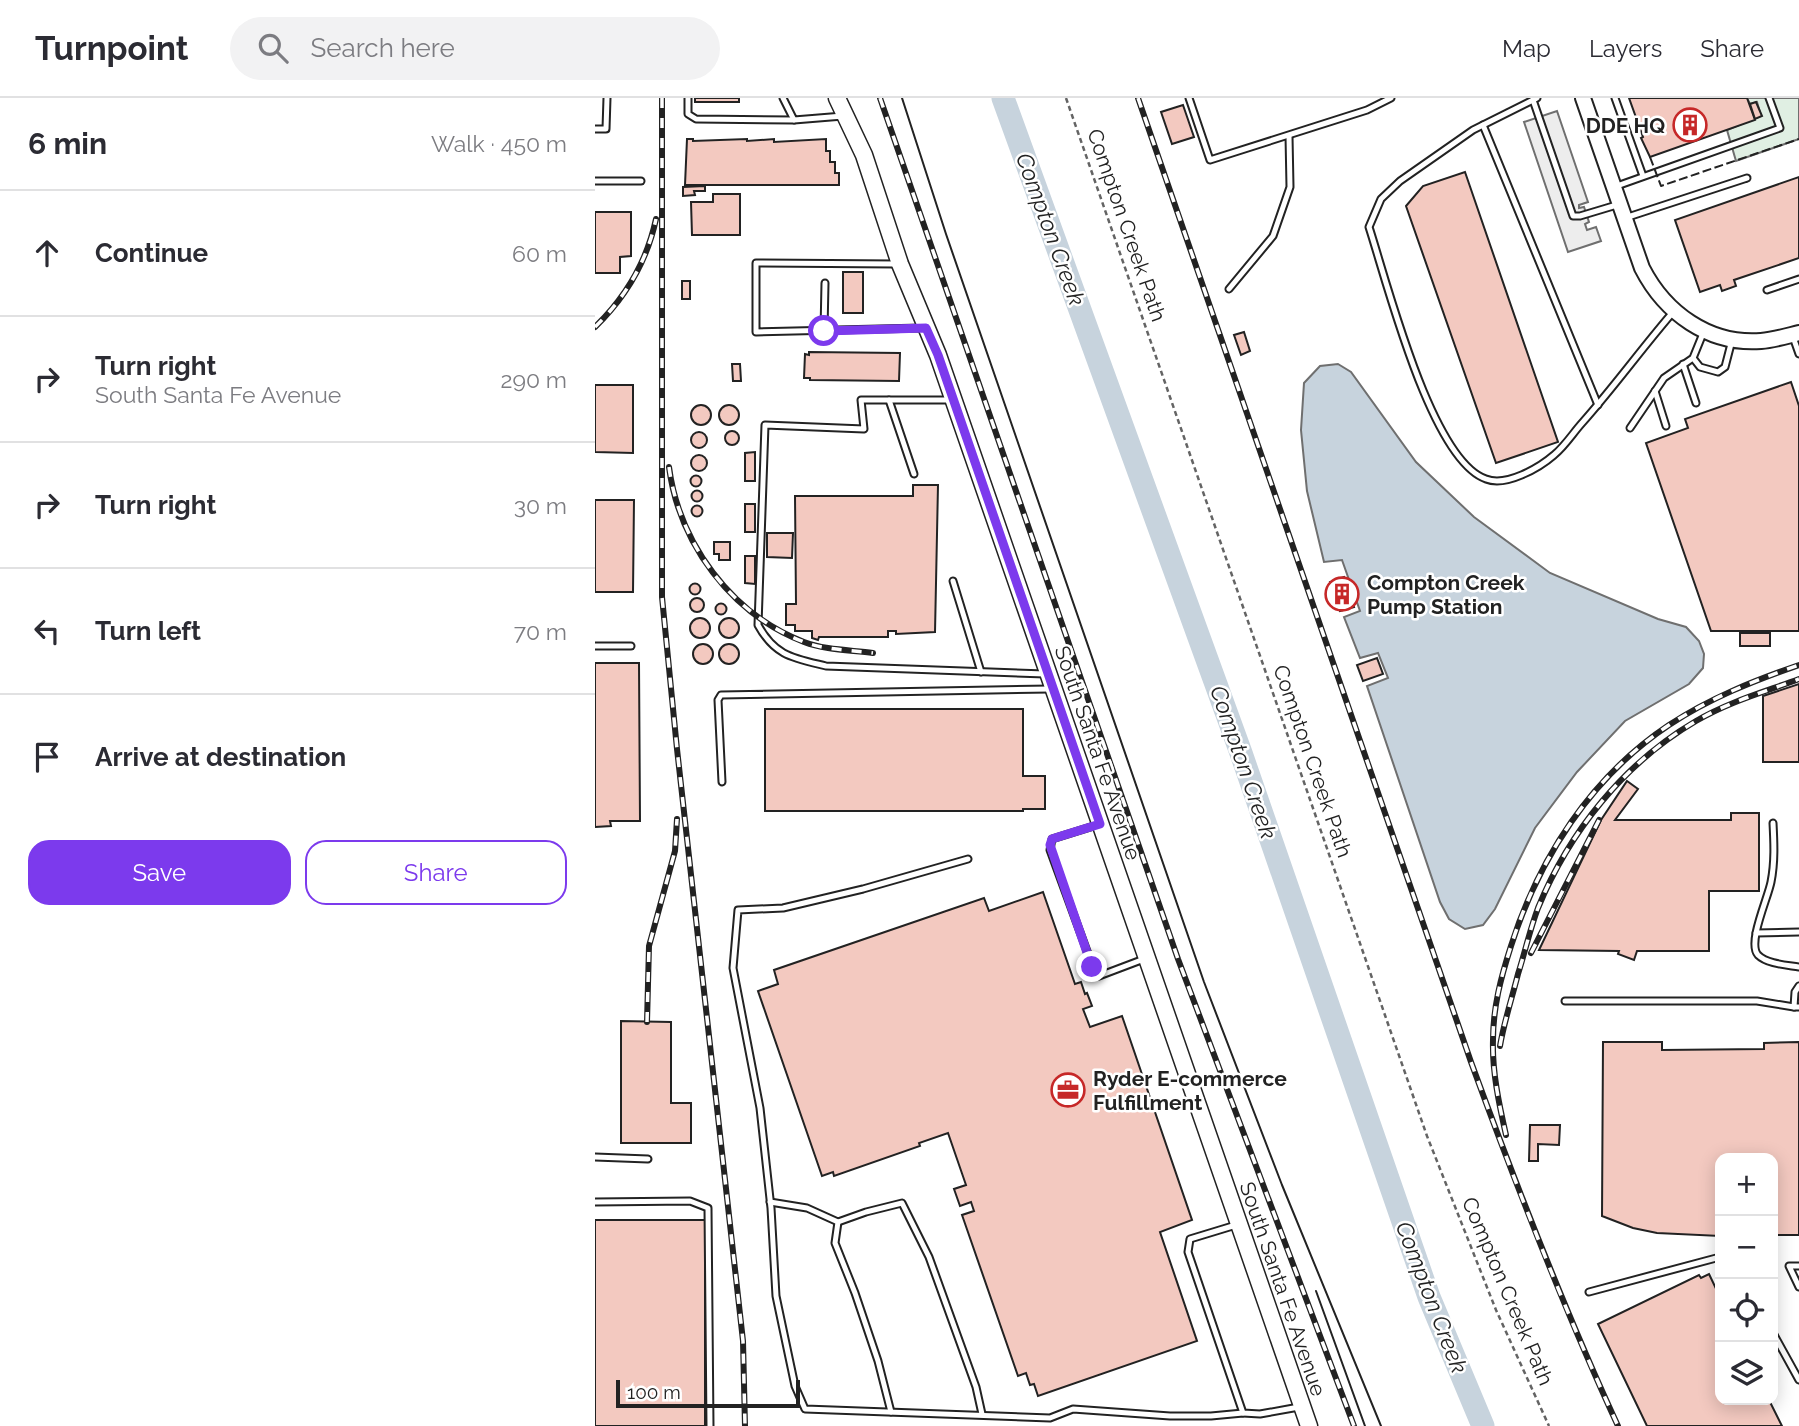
<!DOCTYPE html>
<html lang="en">
<head>
<meta charset="utf-8">
<style>
  body { margin:0; font-family:Raleway,sans-serif; background:#f2f2f3; color:#2b2b33 }
  .controls { position:absolute; right:21px; bottom:21px; display:grid; overflow:hidden; border-radius:14px; box-shadow:0 4px 18px #0003 }
  .controls button { width:63px; height:63px; display:grid; place-items:center; padding:0; border:0; border-bottom:2px solid #e1e1e2; background:#fff; color:#2b2b33; font:35px sans-serif }
  .scale { position:absolute; left:21px; bottom:18px; width:184px; box-sizing:border-box; padding-left:7px; border:4px solid #222; border-top:0; font-size:19px; line-height:24px; white-space:nowrap; color:#222; -webkit-text-stroke:5px #fff; paint-order:stroke }
  .stop { position:absolute; width:21px; height:21px; margin:-16px; border:5px solid #7c3aed; border-radius:50%; background:#fff }
  .stop.end { background:#7c3aed; border-color:#fff; box-shadow:0 2px 7px #0008 }
  .list { margin:0; padding:0; list-style:none }
  h2 { display:flex; justify-content:space-between; align-items:center; height:91px; margin:0; padding:0 28px; font-size:30px }
  h2 small { font-size:23px; font-weight:400; color:#7c7c81 }
  .list li { display:grid; grid-template-columns:46px 1fr auto; gap:21px; align-items:center; box-sizing:border-box; height:126px; padding:0 28px; border-top:2px solid #e1e1e2 }
  .list b { display:block; font-size:26px; white-space:nowrap }
  .list p { margin:0; font-size:23px; white-space:nowrap; color:#7c7c81 }
  .list em { font-size:23px; font-style:normal; color:#7c7c81 }
  .actions { display:flex; gap:14px; padding:21px 28px }
  .actions a { flex:1; padding:16px 0; border:2px solid #7c3aed; border-radius:21px; text-align:center; font-size:24px; color:#7c3aed }
  .actions .main { background:#7c3aed; color:#fff }
  .icon { flex:none; width:38px; height:38px; fill:none; stroke:currentColor; stroke-width:2; stroke-linecap:round; stroke-linejoin:round }
  .map { position:relative; flex:none; width:1204px; height:1328px; overflow:hidden }
  header { display:flex; align-items:center; gap:42px; box-sizing:border-box; height:98px; padding:0 35px; background:#fff; border-bottom:2px solid #e1e1e2 }
  header strong { font-size:33px }
  nav { display:flex; gap:38px; margin-inline-start:auto; font-size:24px }
  .search { width:490px; height:63px; background:#f2f2f3; display:flex; align-items:center; gap:18px; box-sizing:border-box; padding:0 24px; border-radius:38px; color:#7c7c81; font-size:26px }
  main { display:flex }
  aside { flex:1; background:#fff }
  .map>svg:first-child { display:block }
</style>
</head>
<body>
<header>
<strong>Turnpoint</strong>
<div class="search"><svg class="icon" aria-label="search" viewBox="0 0 24 24"><circle cx="10" cy="10" r="6"/><path d="M15 15l6 6"/></svg>Search here</div>
<nav><a>Map</a><a>Layers</a><a>Share</a></nav>
</header>
<main>
<aside>
<h2>6 min<small>Walk · 450 m</small></h2>
<ul class="list">
<li><svg class="icon" aria-label="ahead" viewBox="0 0 24 24"><path d="M12 20V5M6 11l6-6 6 6"/></svg><div><b>Continue</b></div><em>60 m</em></li>
<li><svg class="icon" aria-label="right" viewBox="0 0 24 24"><path d="M7 20v-9h11M14 6l5 5-5 5"/></svg><div><b>Turn right</b><p>South Santa Fe Avenue</p></div><em>290 m</em></li>
<li><svg class="icon" aria-label="right" viewBox="0 0 24 24"><path d="M7 20v-9h11M14 6l5 5-5 5"/></svg><div><b>Turn right</b></div><em>30 m</em></li>
<li><svg class="icon" aria-label="left" viewBox="0 0 24 24"><path d="M17 20v-9H6M10 6l-5 5 5 5"/></svg><div><b>Turn left</b></div><em>70 m</em></li>
<li><svg class="icon" aria-label="arrive" viewBox="0 0 24 24"><path d="M6 21V4h12l-3 4 3 4H6"/></svg><div><b>Arrive at destination</b></div></li>
</ul>
<div class="actions"><a class="main">Save</a><a>Share</a></div>
</aside>
<div class="map">
<svg width="1204" height="1328" viewBox="0 0 1204 1328">
  <rect width="100%" height="100%" fill="#fff"/>
  <polygon fill="#e0efe3" stroke="#6f6f6f" stroke-width="2" points="1152,0 1204,0 1204,41 1141,63 1132,32 1166,18 1162,4 1155,6"/>
  <polygon fill="#ededed" stroke="#6f6f6f" stroke-width="2" points="962,13 993,104 984,107 984,110 989,109 994,124 990,126 992,132 1001,129 1006,143 973,154 929,24"/>
  <polygon fill="#c7d3dd" stroke="#6f6f6f" stroke-width="2" points="743,266 756,274 821,364 879,419 955,475 1063,521 1091,529 1104,543 1109,556 1108,570 1094,586 1030,623 982,674 940,730 900,811 888,827 870,831 854,821 845,804 772,588 793,580 783,555 765,560 749,519 765,513 747,462 729,464 712,393 706,332 709,285 725,268"/>
  <g fill="none" stroke-linecap="round" stroke-linejoin="round">
    <polyline stroke="#c7d3dd" stroke-width="23" points="408,0 646,655 834,1199 888,1328"/>
  </g>
  <g fill="#f3c9c0" stroke="#222" stroke-width="2">
    <rect x="100" y="0" width="44" height="4"/>
    <polygon points="1034,0 1152,0 1160,22 1055,59 1046,40 1048,39"/>
    <polygon points="1161,4 1167,18 1160,21 1155,6"/>
    <polygon points="588,7 599,39 577,46 566,14"/>
    <polygon points="92,41 98,41 98,43 152,41 152,43 179,41 179,44 231,41 231,53 235,53 235,64 240,64 240,75 244,75 244,87 90,87"/>
    <polygon points="870,74 963,344 901,365 811,108 828,88"/>
    <polygon points="1204,79 1204,160 1139,182 1141,188 1127,193 1125,187 1105,194 1080,122"/>
    <polygon points="110,88 110,93 99,93 100,97 88,98 88,89"/>
    <polygon points="118,96 145,96 145,137 97,137 96,104 118,104"/>
    <polygon points="0,114 36,114 36,158 25,159 25,175 0,175"/>
    <rect x="248" y="174" width="20" height="41"/>
    <rect x="87" y="183" width="8" height="18"/>
    <polygon points="649,234 655,253 646,257 639,237"/>
    <polygon points="214,254 305,255 304,283 215,282 215,280 209,280 210,256 214,257"/>
    <polygon points="137,266 145,266 146,283 138,283"/>
    <polygon points="1196,284 1204,308 1204,533 1116,533 1051,345 1093,330 1090,321"/>
    <polygon points="0,287 38,287 38,355 0,354"/>
    <circle cx="134" cy="317" r="10"/>
    <circle cx="106" cy="317" r="10"/>
    <circle cx="137" cy="340" r="7"/>
    <circle cx="104" cy="342" r="8"/>
    <polygon points="160,354 160,383 150,383 150,355"/>
    <circle cx="104" cy="365" r="8"/>
    <circle cx="101" cy="383" r="5.5"/>
    <polygon points="318,387 343,387 340,534 301,536 301,533 293,533 293,539 224,539 223,542 217,540 217,533 200,533 200,527 191,527 191,506 201,506 200,398 318,398"/>
    <circle cx="102" cy="398" r="5.5"/>
    <polygon points="0,402 39,402 38,494 0,494"/>
    <rect x="150" y="406" width="10" height="28"/>
    <circle cx="102" cy="413" r="5.5"/>
    <polygon points="172,435 198,435 197,460 172,459"/>
    <polygon points="119,444 135,444 135,462 124,462 124,456 119,456"/>
    <polygon points="150,458 160,458 160,486 150,485"/>
    <polygon points="749,479 759,509 745,513 735,484"/>
    <circle cx="100" cy="491" r="5.5"/>
    <circle cx="102" cy="507" r="7"/>
    <circle cx="126" cy="511" r="5.5"/>
    <circle cx="134" cy="530" r="10"/>
    <circle cx="105" cy="530" r="10"/>
    <rect x="1145" y="535" width="30" height="13"/>
    <circle cx="108" cy="556" r="10"/>
    <circle cx="134" cy="556" r="10"/>
    <polygon points="782,560 788,576 768,583 762,567"/>
    <polygon points="0,565 44,565 45,723 15,723 16,728 0,729"/>
    <polygon points="1204,586 1204,664 1168,664 1168,598"/>
    <polygon points="170,611 428,611 428,678 450,678 450,711 428,711 428,713 170,713"/>
    <polygon points="1032,683 1043,691 1020,722 1136,722 1136,715 1164,715 1164,793 1114,793 1114,853 1042,853 1039,862 1023,856 1024,853 944,852 1006,722"/>
    <polygon points="448,794 480,886 486,884 490,896 492,895 497,908 488,911 495,929 527,918 597,1122 565,1134 602,1243 443,1298 439,1286 435,1287 431,1275 423,1278 367,1117 379,1113 376,1104 365,1108 359,1091 371,1087 353,1035 324,1045 325,1048 239,1078 238,1074 227,1078 163,893 183,886 179,872 389,800 394,813"/>
    <polygon points="26,923 76,924 76,1005 96,1005 96,1045 26,1045"/>
    <polygon points="1008,944 1067,944 1067,952 1169,951 1169,945 1204,944 1204,1137 1178,1137 1178,1060 1125,1060 1125,1138 1062,1135 1038,1130 1007,1118"/>
    <polygon points="935,1027 965,1027 964,1047 943,1046 943,1063 934,1063"/>
    <rect x="0" y="1122" width="110" height="206"/>
    <polygon points="1114,1176 1125,1199 1125,1302 1174,1302 1187,1328 1052,1328 1003,1226 1104,1177 1106,1180"/>
  </g>
  <g fill="none" stroke-linecap="round" stroke-linejoin="round">
    <defs>
      <g id="service">
        <polyline points="93,0 93,16 101,21 199,22"/>
        <polyline points="188,0 199,22 248,18"/>
        <polyline points="594,0 615,62 772,12 796,0"/>
        <path d="M942,0L878,32L805,83L786,101L774,129C792,184 836,362 891,381C911,389 944,370 959,357C970,348 978,335 987,325C1019,289 1047,250 1079,213"/>
        <polyline points="1020,0 1048,78"/>
        <polyline points="938,2 978,118 985,118 1025,106"/>
        <polyline points="888,27 1003,307"/>
        <polyline points="0,31 11,31 12,0"/>
        <polyline points="0,83 46,83"/>
        <polyline points="1019,89 1185,30 1174,0"/>
        <polyline points="1033,119 1152,80"/>
        <polyline points="301,166 161,165 161,234 327,230"/>
        <polyline points="634,191 678,138 695,89 694,38"/>
        <polyline points="1172,192 1204,181"/>
        <polyline points="229,233 230,185"/>
        <polyline points="1198,239 1204,256"/>
        <polyline points="1098,260 1105,269 1123,274 1130,269 1137,242"/>
        <polyline points="1088,266 1101,305"/>
        <polyline points="1060,293 1071,328"/>
        <polyline points="294,302 319,376"/>
        <path d="M356,302H266L269,331L170,327L163,527C180,558 198,560 231,568L450,576"/>
        <polyline points="1035,330 1069,280 1098,260 1109,233"/>
        <polyline points="358,483 386,574"/>
        <polyline points="0,548 36,548"/>
        <polyline points="127,684 123,602 126,597 455,591"/>
        <path d="M1178,725C1179,744 1180,764 1176,784C1173,800 1152,845 1163,857C1172,866 1192,867 1204,869"/>
        <polyline points="502,727 457,741 455,752 500,875 504,878 549,861"/>
        <polyline points="373,761 268,791 188,810 143,812 138,870 165,1010 176,1110 181,1198 200,1288 210,1311 455,1320 478,1311 575,1318 616,1318 648,1315"/>
        <polyline points="1161,835 1204,834"/>
        <polyline points="1204,888 1200,894 1199,909 1204,909"/>
        <polyline points="970,903 1162,903 1199,909"/>
        <polyline points="0,1059 53,1061"/>
        <polyline points="0,1104 95,1103 113,1110 115,1328"/>
        <polyline points="175,1104 212,1110 243,1124 240,1145 260,1195 283,1263 296,1314"/>
        <polyline points="243,1124 271,1114 307,1105 334,1159 381,1289 387,1316"/>
        <polyline points="641,1127 595,1141 593,1154 648,1315 665,1316 704,1309"/>
        <polyline points="1204,1168 1194,1168 1204,1189"/>
        <polyline points="994,1194 1125,1159"/>
        <polyline points="1178,1235 1204,1282"/>
      </g>
      <path id="tertiary" d="M988,0L1047,170C1070,215 1114,247 1166,243C1179,242 1192,238 1204,235"/>
      <polyline id="secondary" points="242,0 269,57 305,166 343,257 714,1328"/>
    </defs>
    <use href="#service" stroke="#222" stroke-width="9"/>
    <use href="#tertiary" stroke="#222" stroke-width="18"/>
    <use href="#secondary" stroke="#222" stroke-width="19"/>
    <polyline stroke="#646464" stroke-width="2.5" stroke-dasharray="5 3.5" stroke-linecap="butt" points="471,0 832,1038 901,1212 954,1328"/>
    <use href="#service" stroke="#fff" stroke-width="5"/>
    <use href="#tertiary" stroke="#fff" stroke-width="14"/>
    <use href="#secondary" stroke="#fff" stroke-width="16"/>
    <g stroke="#222" stroke-width="2">
      <polyline points="307,0 351,136 609,884 687,1087 786,1328"/>
      <polyline points="721,1193 770,1328"/>
    </g>
    <defs>
      <g id="rail">
        <polyline points="67,0 67,499 82,651 148,1243 150,1328"/>
        <polyline points="285,0 583,861 759,1328"/>
        <path d="M543,0L876,964C921,1087 968,1209 1023,1328"/>
        <path d="M0,229C31,199 52,163 61,121"/>
        <path d="M74,369C84,445 136,516 209,544C230,552 255,552 278,555"/>
        <polyline points="936,855 1004,722"/>
        <polyline points="52,924 54,848 80,753 82,721"/>
        <path d="M905,948C909,924 917,900 923,876C930,854 935,831 943,810C974,734 1029,665 1101,623C1133,604 1169,594 1204,581"/>
        <path d="M911,1037C904,1006 897,973 898,942C898,909 906,879 916,848C944,760 996,679 1074,627C1115,600 1158,583 1204,567"/>
      </g>
    </defs>
    <use href="#rail" stroke="#222" stroke-width="6"/>
    <use href="#rail" stroke="#fff" stroke-width="3.5" stroke-dasharray="10" stroke-linecap="butt"/>
    <polyline stroke="#222" stroke-width="2" stroke-dasharray="9 3.5" stroke-linecap="butt" points="1055,59 1066,88 1204,41"/>
  </g>
  <g fill="none" stroke-linecap="round" stroke-linejoin="round">
    <polyline stroke="#7c3aed" stroke-width="9" points="229,233 331,230 343,257 505,726 463,739 457,741 455,747 497,869"/>
  </g>
  <defs>
    <symbol id="building-ring" viewBox="-11 -11 22 22"><circle r="9.5" fill="#fff" stroke="#c62828" stroke-width="1.5"/><path d="M-4-6H4V6H1V3H-1V6H-4ZM-2.5-4.3h1.7v1.8h-1.7ZM.8-4.3h1.7v1.8H.8ZM-2.5-1h1.7V.8h-1.7ZM.8-1h1.7V.8H.8Z" fill="#c62828"/></symbol>
    <symbol id="office-ring" viewBox="-11 -11 22 22"><circle r="9.5" fill="#fff" stroke="#c62828" stroke-width="1.5"/><path d="M-6-3h4V-5.5h4V-3h4V5H-6ZM-1-4.5V-3h2v-1.5ZM-6 0V1H6V0Z" fill="#c62828"/></symbol>
  </defs>
  <g fill-rule="evenodd">
    <use href="#building-ring" x="1076" y="8" width="38" height="38"/>
    <use href="#building-ring" x="728" y="477" width="38" height="38"/>
    <use href="#office-ring" x="454" y="973" width="38" height="38"/>
  </g>
  <g text-anchor="middle" dominant-baseline="central" stroke-width="5" stroke-linejoin="round" paint-order="stroke">
    <g font-size="21" font-weight="bold" fill="#222" stroke="#fff" text-anchor="start">
      <text x="1070" y="27" text-anchor="end">DDE HQ</text>
      <text x="772" y="484">Compton Creek<tspan x="772" dy="24">Pump Station</tspan></text>
      <text x="498" y="980">Ryder E-commerce<tspan x="498" dy="24">Fulfillment</tspan></text>
    </g>
    <g font-size="21" fill="#222" stroke="#fff">
      <text transform="translate(532 127) rotate(71)">Compton Creek Path</text>
      <text transform="translate(503 655) rotate(71)">South Santa Fe Avenue</text>
      <text transform="translate(718 663) rotate(71)">Compton Creek Path</text>
      <text transform="translate(688 1191) rotate(71)">South Santa Fe Avenue</text>
      <text transform="translate(913 1193) rotate(67)">Compton Creek Path</text>
    </g>
    <g font-size="23" font-style="italic" fill="#222" stroke="#fff">
      <text transform="translate(456 131) rotate(70)">Compton Creek</text>
      <text transform="translate(649 664) rotate(71)">Compton Creek</text>
      <text transform="translate(837 1199) rotate(69)">Compton Creek</text>
    </g>
  </g>
</svg>
<div class="controls">
<button>+</button>
<button>−</button>
<button><svg class="icon" aria-label="locate" viewBox="0 0 24 24"><circle cx="12" cy="12" r="6"/><path d="M12 2v4M12 18v4M2 12h4M18 12h4"/></svg></button>
<button><svg class="icon" aria-label="layers" viewBox="0 0 24 24"><path d="M12 4l9 5-9 5-9-5zM3 14l9 5 9-5"/></svg></button>
</div>
<div class="scale">100 m</div>
<div class="stop" style="left:229px;top:233px"></div>
<div class="stop end" style="left:497px;top:869px"></div>
</div>
</main>
</body>
</html>
